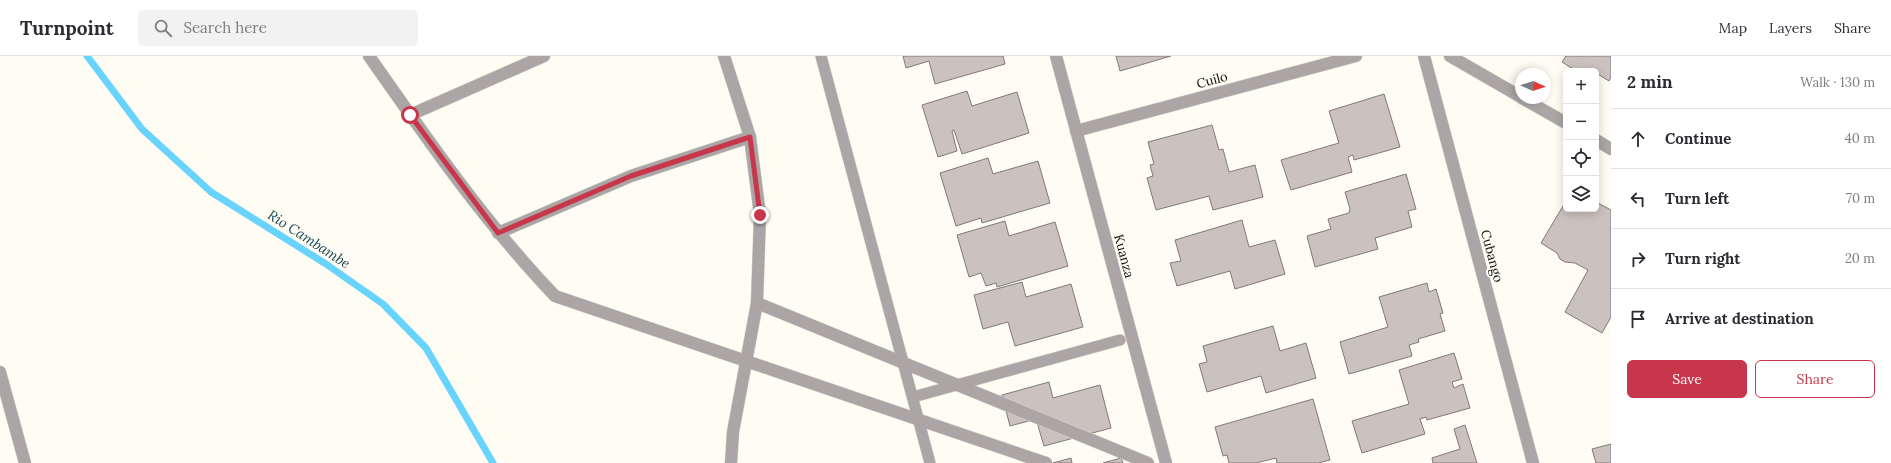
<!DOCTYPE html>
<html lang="en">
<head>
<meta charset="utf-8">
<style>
  body { margin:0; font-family:Lora,serif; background:#f2f2f3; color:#2b2b33 }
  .controls { position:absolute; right:12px; top:12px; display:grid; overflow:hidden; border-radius:6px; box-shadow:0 2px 10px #0003 }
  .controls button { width:36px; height:36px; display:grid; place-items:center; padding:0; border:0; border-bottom:1px solid #e1e1e2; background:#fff; color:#2b2b33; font:20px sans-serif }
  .compass { position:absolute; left:1515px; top:12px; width:36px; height:36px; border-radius:50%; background:#fff; box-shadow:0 2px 10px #0003; rotate:93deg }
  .stop { position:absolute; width:12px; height:12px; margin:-9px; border:3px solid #c7364a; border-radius:50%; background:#fff }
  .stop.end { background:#c7364a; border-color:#fff; box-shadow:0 1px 4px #0008 }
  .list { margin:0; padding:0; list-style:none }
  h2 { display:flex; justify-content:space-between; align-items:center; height:52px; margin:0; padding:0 16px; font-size:17px }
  h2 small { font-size:13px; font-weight:400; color:#7c7c81 }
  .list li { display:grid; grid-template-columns:26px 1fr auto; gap:12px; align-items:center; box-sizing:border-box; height:60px; padding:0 16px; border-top:1px solid #e1e1e2 }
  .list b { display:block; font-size:15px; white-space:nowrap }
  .list em { font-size:13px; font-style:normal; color:#7c7c81 }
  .actions { display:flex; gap:8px; padding:12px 16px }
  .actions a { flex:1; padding:9px 0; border:1px solid #c7364a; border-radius:6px; text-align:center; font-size:14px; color:#c7364a }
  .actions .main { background:#c7364a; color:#fff }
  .icon { flex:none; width:22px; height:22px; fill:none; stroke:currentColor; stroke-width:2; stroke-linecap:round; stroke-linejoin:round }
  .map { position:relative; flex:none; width:1611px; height:407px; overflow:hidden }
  header { display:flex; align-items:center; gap:24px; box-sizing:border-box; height:56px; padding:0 20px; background:#fff; border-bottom:1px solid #e1e1e2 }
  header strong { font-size:19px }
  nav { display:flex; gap:22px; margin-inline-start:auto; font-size:14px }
  .search { width:280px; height:36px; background:#f2f2f3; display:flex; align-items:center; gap:10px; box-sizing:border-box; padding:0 14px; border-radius:6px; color:#7c7c81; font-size:15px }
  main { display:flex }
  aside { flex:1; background:#fff }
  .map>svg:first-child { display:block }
</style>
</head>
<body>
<header>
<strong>Turnpoint</strong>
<div class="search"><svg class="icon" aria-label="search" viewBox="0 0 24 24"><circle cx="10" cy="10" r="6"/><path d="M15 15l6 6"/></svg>Search here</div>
<nav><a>Map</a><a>Layers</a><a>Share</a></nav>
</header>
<main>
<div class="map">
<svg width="1611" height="407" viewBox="0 0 1611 407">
  <rect width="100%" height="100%" fill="#fefcf3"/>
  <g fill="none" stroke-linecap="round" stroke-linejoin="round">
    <polyline stroke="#68d4fd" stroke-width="7" points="87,0 142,73 211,136 326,208 383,248 426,292 493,407"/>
  </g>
  <g fill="#cbc1bf" stroke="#827977">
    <polygon points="903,0 1003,0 1005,8 935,28 929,5 906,12"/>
    <polygon points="1116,0 1171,0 1120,15"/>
    <polygon points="1566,0 1611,0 1611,21 1609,25 1596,17 1596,15 1576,15 1562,6"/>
    <polygon points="967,35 972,50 1017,36 1029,77 962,98 954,74 952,75 957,95 938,101 922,49"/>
    <polygon points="1384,38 1400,91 1354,104 1353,99 1348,101 1352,116 1291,134 1281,104 1339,87 1329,55"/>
    <polygon points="1212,69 1219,94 1223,93 1229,116 1255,109 1263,141 1213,154 1209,140 1156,154 1147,122 1153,120 1150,109 1154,108 1148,86"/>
    <polygon points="988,102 993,118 1038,105 1050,147 982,167 981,162 956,170 940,117"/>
    <polygon points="1406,118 1416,153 1408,155 1412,171 1375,182 1378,193 1315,211 1307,180 1331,173 1328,163 1349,157 1350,153 1345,136"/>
    <polygon points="1566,145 1566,153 1596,153 1596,146 1611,154 1611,261 1602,277 1565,256 1588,214 1575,207 1565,206 1560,203 1557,197 1541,187"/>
    <polygon points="1242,164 1249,191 1275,184 1285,218 1235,233 1230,215 1177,230 1170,207 1181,205 1175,184"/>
    <polygon points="1005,165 1009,180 1055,166 1068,210 997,231 996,227 986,230 981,217 969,221 957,179"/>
    <polygon points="1022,226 1026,241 1071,228 1083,271 1015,290 1008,266 983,273 974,239"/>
    <polygon points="1427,227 1429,236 1436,233 1443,257 1440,258 1445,275 1418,283 1419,286 1409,289 1412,300 1349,318 1340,286 1388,271 1379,241"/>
    <polygon points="1273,270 1280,295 1306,287 1316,322 1266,337 1261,320 1207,336 1199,308 1207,306 1203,290"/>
    <polygon points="1454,297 1462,323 1452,326 1454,332 1463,328 1470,352 1427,364 1426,361 1420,363 1425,378 1362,397 1352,365 1409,348 1399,314"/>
    <polygon points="1049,326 1053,342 1100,329 1111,372 1044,390 1036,363 1010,370 1002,339"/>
    <polygon points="1313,343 1330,404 1318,407 1277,407 1276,402 1256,407 1229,407 1227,399 1223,400 1215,371"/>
    <polygon points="1465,369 1477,407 1433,407 1432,402 1460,393 1454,373"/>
    <polygon points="1611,388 1611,407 1596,407 1592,393"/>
    <polygon points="1071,402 1072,407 1053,407"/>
    <polygon points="1121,402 1123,407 1103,407"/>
  </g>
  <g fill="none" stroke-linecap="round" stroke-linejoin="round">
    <defs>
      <g id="service">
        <polyline points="821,0 930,407"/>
        <polyline points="913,341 1120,284"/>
      </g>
      <g id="minor">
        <path d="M369,0C427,83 485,167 555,240L1046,407"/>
        <polyline points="1056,0 1166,407"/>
        <polyline points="1424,0 1533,407"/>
        <polyline points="1450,0 1521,41"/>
        <polyline points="1522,42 1566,67"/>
        <polyline points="410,59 544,0"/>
        <polyline points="1076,75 1356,0"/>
        <polyline points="1596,84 1611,93"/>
        <polyline points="498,177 631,120 750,81"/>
        <polyline points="757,247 1148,407"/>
        <polyline points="0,316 25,407"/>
      </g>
      <polyline id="tertiary" points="724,0 750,81 760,159 757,247 733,376 731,407"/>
    </defs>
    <use href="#service" stroke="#d7d6ce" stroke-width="12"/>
    <use href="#minor" stroke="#d7d6ce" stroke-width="13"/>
    <use href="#tertiary" stroke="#d7d6ce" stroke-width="13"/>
    <use href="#service" stroke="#aba6a5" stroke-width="11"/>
    <use href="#minor" stroke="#aba6a5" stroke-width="12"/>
    <use href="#tertiary" stroke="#aba6a5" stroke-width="12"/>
  </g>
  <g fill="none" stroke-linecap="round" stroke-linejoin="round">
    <polyline stroke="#c7364a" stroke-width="5" points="410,59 498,177 631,120 750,81 760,159"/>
  </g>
  <g text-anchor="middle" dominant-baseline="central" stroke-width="4" stroke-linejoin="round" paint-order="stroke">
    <g font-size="13" fill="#0d0c0a" stroke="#fefcf3">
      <text transform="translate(1212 24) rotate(-15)">Cuilo</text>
      <text transform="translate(1124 200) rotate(75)">Kuanza</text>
      <text transform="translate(1492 200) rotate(75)">Cubango</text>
    </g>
    <g font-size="14" font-style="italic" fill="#0f3f50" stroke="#fefcf3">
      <text transform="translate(309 183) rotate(33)">Rio Cambambe</text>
    </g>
  </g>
</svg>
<div class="controls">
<button>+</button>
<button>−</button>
<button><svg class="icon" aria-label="locate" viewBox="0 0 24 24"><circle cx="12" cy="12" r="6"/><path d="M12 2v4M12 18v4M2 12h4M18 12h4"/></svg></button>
<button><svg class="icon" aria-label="layers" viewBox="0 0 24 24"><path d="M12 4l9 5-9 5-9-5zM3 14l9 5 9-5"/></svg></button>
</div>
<svg class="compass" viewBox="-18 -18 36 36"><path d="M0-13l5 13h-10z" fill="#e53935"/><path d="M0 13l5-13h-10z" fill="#7c7c81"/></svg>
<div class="stop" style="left:410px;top:59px"></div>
<div class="stop end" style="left:760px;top:159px"></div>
</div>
<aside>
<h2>2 min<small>Walk · 130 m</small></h2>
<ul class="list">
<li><svg class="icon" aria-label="ahead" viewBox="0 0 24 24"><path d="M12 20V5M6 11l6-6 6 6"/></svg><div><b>Continue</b></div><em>40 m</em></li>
<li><svg class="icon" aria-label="left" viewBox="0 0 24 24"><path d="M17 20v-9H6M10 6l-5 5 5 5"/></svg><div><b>Turn left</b></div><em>70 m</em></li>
<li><svg class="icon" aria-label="right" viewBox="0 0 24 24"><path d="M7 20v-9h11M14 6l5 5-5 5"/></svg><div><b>Turn right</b></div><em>20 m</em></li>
<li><svg class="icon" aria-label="arrive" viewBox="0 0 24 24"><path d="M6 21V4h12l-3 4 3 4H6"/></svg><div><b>Arrive at destination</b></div></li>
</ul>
<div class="actions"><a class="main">Save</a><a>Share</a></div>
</aside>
</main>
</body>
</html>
